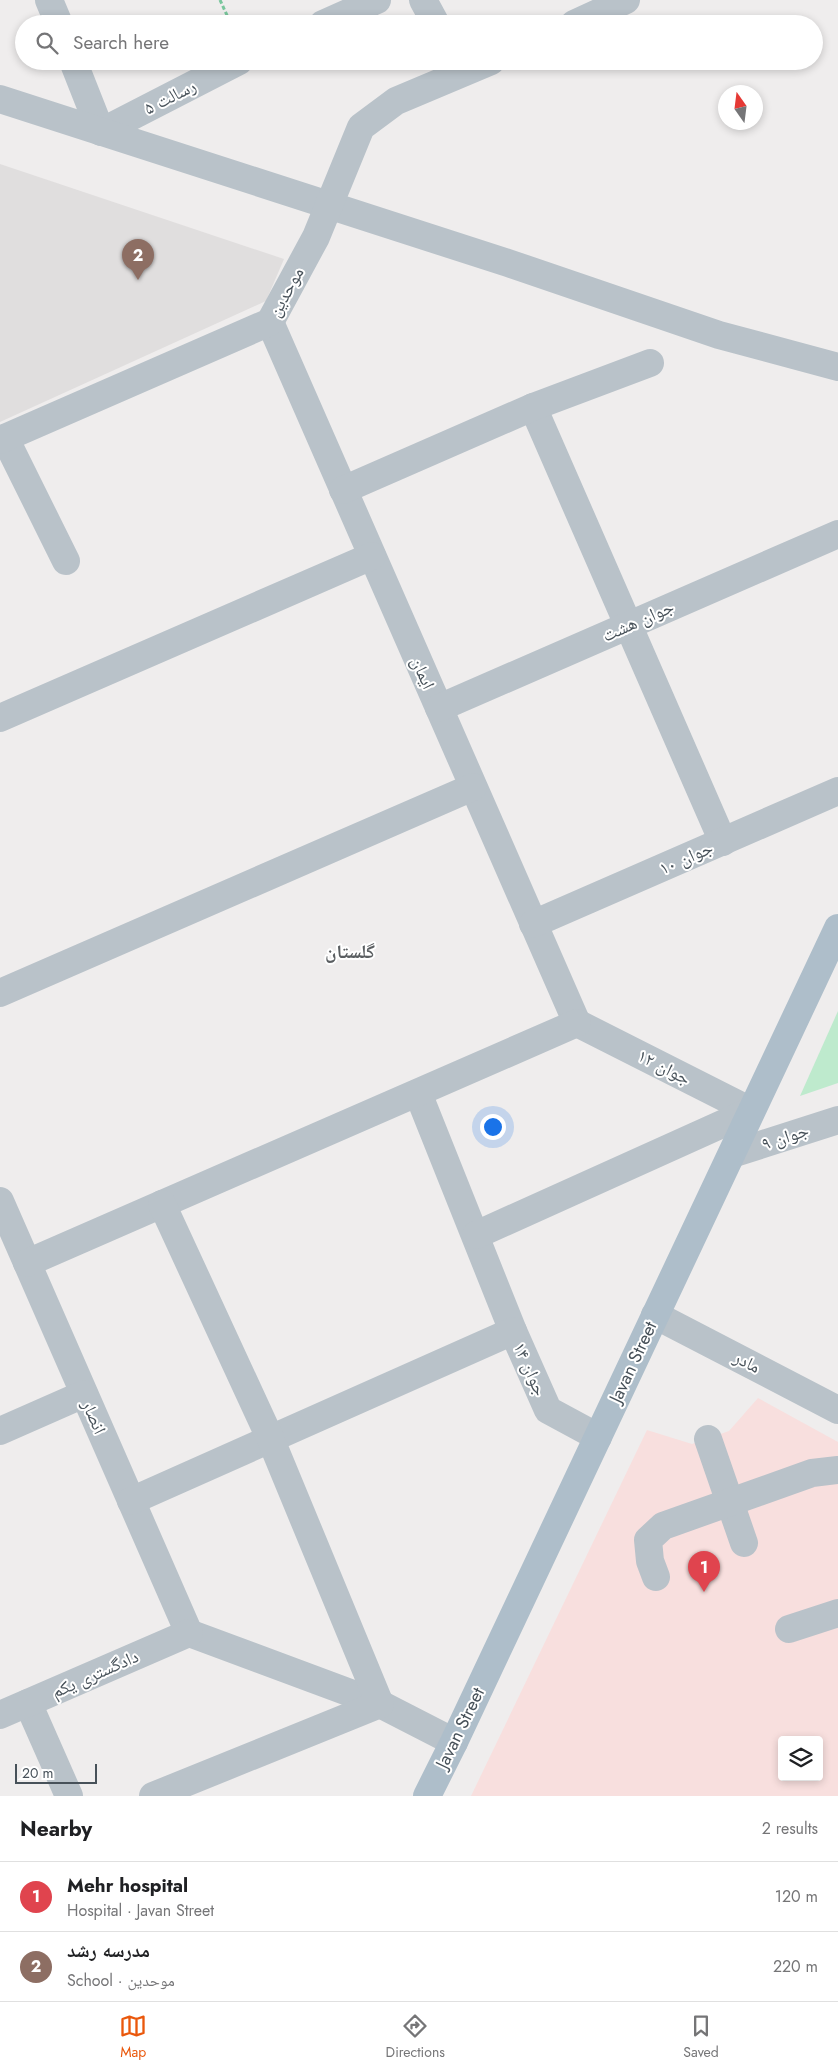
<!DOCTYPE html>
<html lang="en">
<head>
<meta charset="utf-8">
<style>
  body { margin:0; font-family:Jost,"Noto Naskh Arabic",sans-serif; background:#f2f2f2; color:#202124 }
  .controls { position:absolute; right:15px; bottom:15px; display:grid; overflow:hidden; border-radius:5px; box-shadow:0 2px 8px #0003 }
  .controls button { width:45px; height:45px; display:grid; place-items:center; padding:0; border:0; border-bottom:1px solid #e0e0e0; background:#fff; color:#202124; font:25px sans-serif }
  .compass { position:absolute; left:718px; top:85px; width:45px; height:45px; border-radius:50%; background:#fff; box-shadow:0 2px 8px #0003; rotate:346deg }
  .scale { position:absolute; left:15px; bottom:12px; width:82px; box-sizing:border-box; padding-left:5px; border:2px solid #475159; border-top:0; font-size:14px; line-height:18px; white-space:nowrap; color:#475159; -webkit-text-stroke:4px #fff; paint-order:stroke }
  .you { position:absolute; left:492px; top:1126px; width:18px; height:18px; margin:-12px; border:4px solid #fff; border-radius:50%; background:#1a73e8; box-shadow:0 0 0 8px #1a73e833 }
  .badge { display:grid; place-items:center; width:32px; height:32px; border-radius:50%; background:#ea580c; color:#fff; font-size:16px; font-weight:700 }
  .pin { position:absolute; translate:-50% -41px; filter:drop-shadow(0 1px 2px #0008) }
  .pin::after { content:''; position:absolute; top:26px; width:18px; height:15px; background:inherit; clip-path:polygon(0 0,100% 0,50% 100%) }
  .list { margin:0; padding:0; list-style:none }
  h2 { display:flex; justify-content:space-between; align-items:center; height:65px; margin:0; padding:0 20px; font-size:21px }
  h2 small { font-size:16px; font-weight:400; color:#757577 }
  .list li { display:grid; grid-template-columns:32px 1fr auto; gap:15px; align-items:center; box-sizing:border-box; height:70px; padding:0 20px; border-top:1px solid #e0e0e0 }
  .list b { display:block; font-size:19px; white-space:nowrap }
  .list p { margin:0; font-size:16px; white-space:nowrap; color:#757577 }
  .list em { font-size:16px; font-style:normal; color:#757577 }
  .icon { flex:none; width:28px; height:28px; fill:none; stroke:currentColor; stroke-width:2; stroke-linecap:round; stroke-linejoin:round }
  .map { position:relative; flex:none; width:838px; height:1796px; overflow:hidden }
  .search { position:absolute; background:#fff; box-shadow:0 2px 8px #0003; left:15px; right:15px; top:15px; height:55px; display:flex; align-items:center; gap:12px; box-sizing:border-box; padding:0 18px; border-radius:28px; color:#757577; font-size:19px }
  .sheet { height:205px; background:#fff }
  nav { display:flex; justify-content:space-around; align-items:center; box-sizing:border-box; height:70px; border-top:1px solid #e0e0e0; background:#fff; font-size:14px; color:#757577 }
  nav a { display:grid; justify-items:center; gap:2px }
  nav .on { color:#ea580c }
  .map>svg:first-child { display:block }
</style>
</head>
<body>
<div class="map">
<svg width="838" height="1796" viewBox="0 0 838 1796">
  <rect width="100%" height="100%" fill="#efeded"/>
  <polygon fill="#e0dede" points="0,164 284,259 266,301 0,422"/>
  <path fill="#f8dfde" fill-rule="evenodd" d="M758,1398L838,1442V1796H471L647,1430L692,1444L729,1431ZM782,1740H819V1777H782Z"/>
  <polygon fill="#beeacd" points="838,1011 838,1083 800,1096"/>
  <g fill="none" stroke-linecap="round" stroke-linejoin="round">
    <polyline stroke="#79c69c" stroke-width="3" stroke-dasharray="4 2.5" stroke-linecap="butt" points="220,0 231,24"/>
    <g stroke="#b9c2c9" stroke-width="28">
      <polyline points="49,0 59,24"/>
      <polyline points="423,0 436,24"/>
      <polyline points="323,24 377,0"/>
      <polyline points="574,24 626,0"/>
      <polyline points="73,61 101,132 239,61"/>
      <polyline points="0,99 508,263 719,335 838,367"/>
      <polyline points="270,322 577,1023"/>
      <polyline points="533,407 723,842"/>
      <polyline points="5,438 66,561"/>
      <polyline points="0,440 270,322 316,237 361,127 396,101 491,61"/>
      <polyline points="343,490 533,407 650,363"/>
      <polyline points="439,708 838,534"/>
      <polyline points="0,718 372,556"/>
      <polyline points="533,924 838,791"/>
      <polyline points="0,993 473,787"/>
      <polyline points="577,1023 751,1111"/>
      <polyline points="418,1093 513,1331 548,1410 598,1437"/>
      <polyline points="732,1154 838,1120"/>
      <polyline points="0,1201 189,1633"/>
      <polyline points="476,1235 751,1111"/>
      <polyline points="27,1263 577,1023"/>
      <polyline points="655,1315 838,1410"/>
      <polyline points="0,1431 84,1394"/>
      <polyline points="708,1439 744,1543"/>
      <polyline points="131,1501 513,1331"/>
      <polyline points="656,1577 650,1561 648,1540 663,1526 812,1473 838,1470"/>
      <polyline points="789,1629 838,1613"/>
      <polyline points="189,1633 380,1704 454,1742"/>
      <polyline points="28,1703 69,1796"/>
      <polyline points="0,1715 189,1633"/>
      <polyline points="153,1796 380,1704 271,1440 162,1204"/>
    </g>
    <polyline stroke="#aebeca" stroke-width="28" points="427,1796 454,1742 838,928"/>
  </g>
  <g text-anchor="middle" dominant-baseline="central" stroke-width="4" stroke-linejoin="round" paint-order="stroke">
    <g font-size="18" fill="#475159" stroke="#fff">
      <text transform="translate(170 97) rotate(-27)">رسالت ۵</text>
      <text transform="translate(286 292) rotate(-61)">موحدین</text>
      <text transform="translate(638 621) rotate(-24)">جوان هشت</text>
      <text transform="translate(423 673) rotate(66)">ایمان</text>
      <text transform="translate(686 858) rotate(-24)">جوان ۱۰</text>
      <text transform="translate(664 1067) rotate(27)">جوان ۱۲</text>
      <text transform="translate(785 1137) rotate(-18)">جوان ۹</text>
      <text transform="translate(633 1362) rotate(-65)">Javan Street</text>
      <text transform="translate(747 1362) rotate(27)">مادر</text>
      <text transform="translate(530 1369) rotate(66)">جوان ۱۴</text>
      <text transform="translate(94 1417) rotate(66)">انصار</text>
      <text transform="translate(95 1674) rotate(-24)">دادگستری یکم</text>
      <text transform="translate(460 1728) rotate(-64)">Javan Street</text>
    </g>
    <g font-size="19" font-weight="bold" fill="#5a5e61" stroke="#fff">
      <text x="350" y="951">گلستان</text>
    </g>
  </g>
</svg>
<div class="controls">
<button><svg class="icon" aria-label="layers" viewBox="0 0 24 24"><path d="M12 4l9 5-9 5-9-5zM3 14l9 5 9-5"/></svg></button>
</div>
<svg class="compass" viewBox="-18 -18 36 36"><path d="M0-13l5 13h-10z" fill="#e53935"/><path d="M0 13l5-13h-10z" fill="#757577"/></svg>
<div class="scale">20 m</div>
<div class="you"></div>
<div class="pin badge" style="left:704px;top:1592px;background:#e0444e">1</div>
<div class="pin badge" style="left:138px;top:280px;background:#8d6e63">2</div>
<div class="search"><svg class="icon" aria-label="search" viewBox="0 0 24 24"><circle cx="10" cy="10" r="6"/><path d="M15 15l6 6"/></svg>Search here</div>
</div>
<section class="sheet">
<h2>Nearby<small>2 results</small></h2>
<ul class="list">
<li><span class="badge" style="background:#e0444e">1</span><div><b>Mehr hospital</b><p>Hospital · Javan Street</p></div><em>120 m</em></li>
<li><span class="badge" style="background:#8d6e63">2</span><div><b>مدرسه رشد</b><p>School · موحدین</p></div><em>220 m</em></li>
</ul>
</section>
<nav>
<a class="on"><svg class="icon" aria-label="map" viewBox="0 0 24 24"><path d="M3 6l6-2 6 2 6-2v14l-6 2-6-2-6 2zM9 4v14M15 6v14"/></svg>Map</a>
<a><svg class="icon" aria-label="directions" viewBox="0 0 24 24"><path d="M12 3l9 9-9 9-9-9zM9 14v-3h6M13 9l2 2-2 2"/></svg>Directions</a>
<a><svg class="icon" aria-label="saved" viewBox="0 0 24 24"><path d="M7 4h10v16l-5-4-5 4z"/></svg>Saved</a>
</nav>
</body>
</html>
